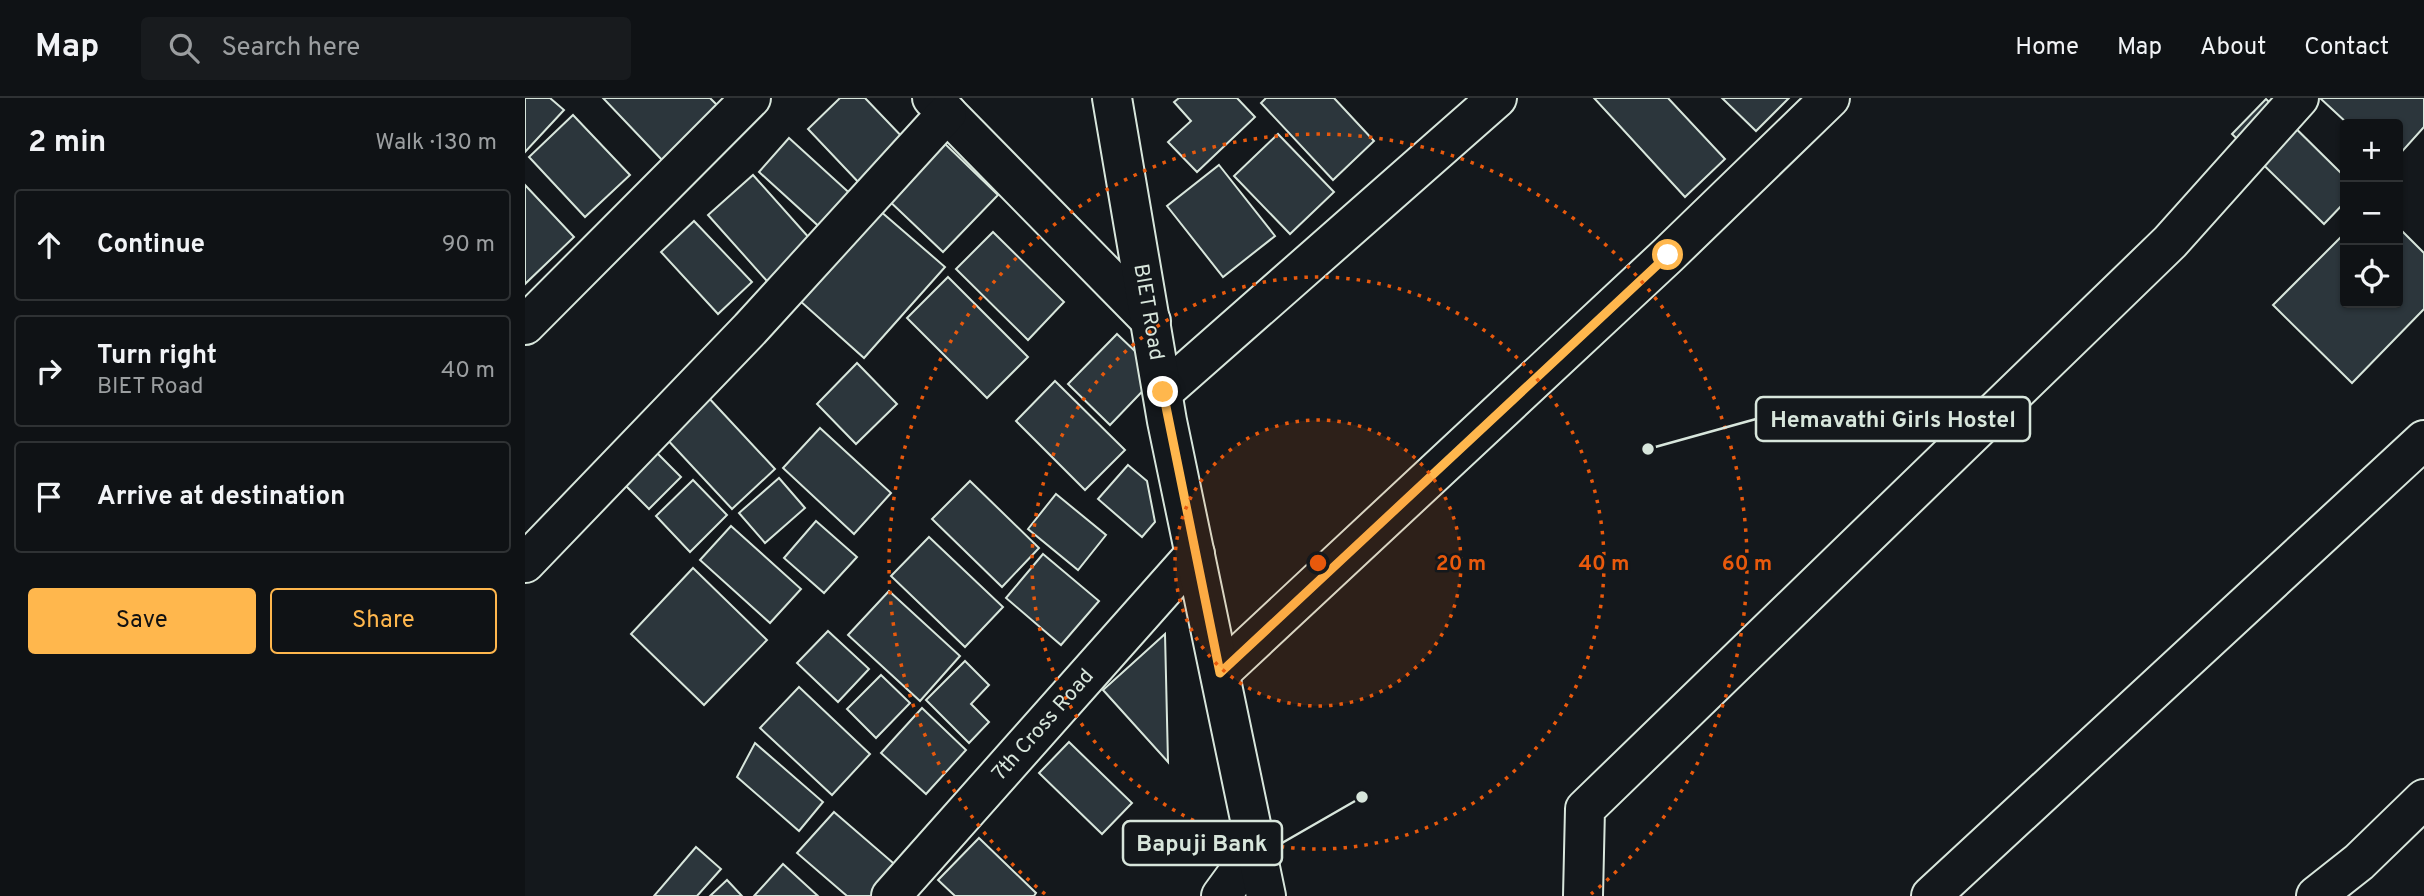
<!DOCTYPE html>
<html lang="en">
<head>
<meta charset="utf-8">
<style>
  body { margin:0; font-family:Overpass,sans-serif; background:#181b1e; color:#f1f3f6 }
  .controls { position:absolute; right:21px; top:21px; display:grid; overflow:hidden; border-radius:7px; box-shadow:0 2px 5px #0004 }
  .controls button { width:63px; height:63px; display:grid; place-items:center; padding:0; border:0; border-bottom:2px solid #2f3234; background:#0f1215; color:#f1f3f6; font:35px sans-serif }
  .stop { position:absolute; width:21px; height:21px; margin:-16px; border:5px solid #ffb74d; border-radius:50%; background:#fff }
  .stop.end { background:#ffb74d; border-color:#fff; box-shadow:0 2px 7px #0008 }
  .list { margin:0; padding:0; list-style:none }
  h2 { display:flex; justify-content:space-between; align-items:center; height:91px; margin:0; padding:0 28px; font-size:30px }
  h2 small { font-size:23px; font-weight:400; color:#9b9ea0 }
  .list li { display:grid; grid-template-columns:46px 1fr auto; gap:21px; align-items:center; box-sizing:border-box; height:112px; margin:0 14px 14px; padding:0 14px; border:2px solid #2f3234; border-radius:7px }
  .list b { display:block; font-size:26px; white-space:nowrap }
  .list p { margin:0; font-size:23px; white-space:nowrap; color:#9b9ea0 }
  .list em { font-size:23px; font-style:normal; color:#9b9ea0 }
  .actions { display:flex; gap:14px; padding:21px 28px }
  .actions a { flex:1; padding:16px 0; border:2px solid #ffb74d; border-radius:7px; text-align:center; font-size:24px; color:#ffb74d }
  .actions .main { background:#ffb74d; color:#111 }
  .icon { flex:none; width:38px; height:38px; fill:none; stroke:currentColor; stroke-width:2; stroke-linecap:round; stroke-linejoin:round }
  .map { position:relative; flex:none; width:1899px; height:798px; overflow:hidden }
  header { display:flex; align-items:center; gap:42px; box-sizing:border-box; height:98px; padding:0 35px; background:#0f1215; border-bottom:2px solid #2f3234 }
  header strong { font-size:33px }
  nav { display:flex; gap:38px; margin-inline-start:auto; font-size:24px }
  .search { width:490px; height:63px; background:#181b1e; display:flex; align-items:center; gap:18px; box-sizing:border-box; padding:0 24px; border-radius:7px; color:#9b9ea0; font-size:26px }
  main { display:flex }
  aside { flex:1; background:#0f1215 }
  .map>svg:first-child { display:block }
</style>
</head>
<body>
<header>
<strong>Map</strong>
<div class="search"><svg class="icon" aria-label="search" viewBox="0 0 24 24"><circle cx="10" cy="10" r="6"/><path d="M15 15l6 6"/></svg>Search here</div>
<nav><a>Home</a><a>Map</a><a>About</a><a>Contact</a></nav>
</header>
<main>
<aside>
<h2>2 min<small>Walk · 130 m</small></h2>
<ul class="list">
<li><svg class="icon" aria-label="ahead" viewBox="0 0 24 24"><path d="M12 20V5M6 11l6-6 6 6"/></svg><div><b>Continue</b></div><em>90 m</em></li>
<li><svg class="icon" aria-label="right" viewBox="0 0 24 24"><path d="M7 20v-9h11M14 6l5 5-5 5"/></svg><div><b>Turn right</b><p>BIET Road</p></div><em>40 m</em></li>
<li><svg class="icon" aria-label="arrive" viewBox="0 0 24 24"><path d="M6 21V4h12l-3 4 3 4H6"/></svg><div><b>Arrive at destination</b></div></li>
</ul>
<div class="actions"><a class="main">Save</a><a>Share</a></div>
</aside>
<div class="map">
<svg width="1899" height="798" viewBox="0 0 1899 798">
  <rect width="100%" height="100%" fill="#14181c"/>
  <g fill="#2c363c" stroke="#d8e6dc" stroke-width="2">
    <polygon points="0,0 25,0 39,12 0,54"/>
    <polygon points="78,0 185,0 194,9 138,63"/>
    <polygon points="315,0 340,0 383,45 337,88 283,31"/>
    <polygon points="654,0 712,0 730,19 672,74 643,44 666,23 649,4"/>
    <polygon points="741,0 809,0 849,43 808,82 736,5"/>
    <polygon points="1069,0 1143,0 1200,61 1160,99"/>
    <polygon points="1197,0 1264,0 1231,33"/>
    <polygon points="1795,0 1899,0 1899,29 1873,58 1873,26 1823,26"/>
    <polygon points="1741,1 1820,79 1820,104 1799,126 1707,36"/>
    <polygon points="48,17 105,77 60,119 4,59"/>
    <polygon points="753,36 809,94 765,136 709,78"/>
    <polygon points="264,40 330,100 299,133 234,74"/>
    <polygon points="415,41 473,97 418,154 359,98"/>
    <polygon points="694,67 750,138 698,179 642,108"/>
    <polygon points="228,77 286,142 242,183 183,117"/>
    <polygon points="0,87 49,139 0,186"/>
    <polygon points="354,112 420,169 339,260 274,202"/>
    <polygon points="169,123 227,184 193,216 136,154"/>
    <polygon points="1873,129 1899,155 1899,211 1827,285 1748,207 1820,135 1820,205 1873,205"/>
    <polygon points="468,134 539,204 503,242 431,171"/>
    <polygon points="423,179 503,259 462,300 382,220"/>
    <polygon points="592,236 634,276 585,327 543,286"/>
    <polygon points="332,265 372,306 331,346 292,306"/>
    <polygon points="530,283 600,352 560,392 491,323"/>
    <polygon points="182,298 250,371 207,411 139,338"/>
    <polygon points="295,330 366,395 329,436 258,370"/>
    <polygon points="131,354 156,379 124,411 99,386"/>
    <polygon points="603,367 622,383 630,424 617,439 573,401"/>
    <polygon points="254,380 280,410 240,445 214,415"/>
    <polygon points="168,382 202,417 165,454 131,418"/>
    <polygon points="445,383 514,450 477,489 407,421"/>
    <polygon points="531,396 581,437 553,472 503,431"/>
    <polygon points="291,423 332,459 299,495 259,460"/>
    <polygon points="206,428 276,491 245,525 175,462"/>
    <polygon points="404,439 478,509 440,549 366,478"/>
    <polygon points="518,456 574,503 536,547 481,500"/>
    <polygon points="168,470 242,542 179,607 106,536"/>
    <polygon points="364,493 435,558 395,603 323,537"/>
    <polygon points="303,533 344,571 313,604 272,565"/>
    <polygon points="640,536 643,664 578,592"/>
    <polygon points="440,563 464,587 446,606 464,624 444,645 401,602"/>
    <polygon points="356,577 385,605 351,640 322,611"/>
    <polygon points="274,589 345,656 307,697 235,630"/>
    <polygon points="397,610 441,652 401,696 356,655"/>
    <polygon points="544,644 607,705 577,736 514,675"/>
    <polygon points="230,645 298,704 274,733 212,679"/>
    <polygon points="309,714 374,770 348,798 322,798 272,755"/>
    <polygon points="454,740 511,795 509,798 430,798 413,782"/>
    <polygon points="171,749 196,771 172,798 129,798"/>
    <polygon points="258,766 293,798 229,798"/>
    <polygon points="202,782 217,798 185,798"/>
  </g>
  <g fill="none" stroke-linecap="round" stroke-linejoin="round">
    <defs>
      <g id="minor">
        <polyline points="407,0 626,223"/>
        <polyline points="0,227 226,0"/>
        <polyline points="638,294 972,0"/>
        <polyline points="0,465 225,231 422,15"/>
        <polyline points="695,575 1143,157 1305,0"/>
        <path id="s1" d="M366,798L670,456"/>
        <polyline points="696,798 731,750"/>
        <polyline points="1058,798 1060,711 1645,144 1774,0"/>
        <polyline points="1406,798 1899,342"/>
        <polyline points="1791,798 1834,764 1899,701"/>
      </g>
      <g id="tertiary">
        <path id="s2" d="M587,0L642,323L741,798"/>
      </g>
    </defs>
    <use href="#minor" stroke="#d8e6dc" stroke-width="42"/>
    <use href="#tertiary" stroke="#d8e6dc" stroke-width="42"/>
    <use href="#minor" stroke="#14181c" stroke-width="38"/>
    <use href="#tertiary" stroke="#14181c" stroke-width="38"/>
  </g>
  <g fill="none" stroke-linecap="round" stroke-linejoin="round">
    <polyline stroke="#ffb74d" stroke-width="9" points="638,294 695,575 1143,157"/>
  </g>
  <circle cx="793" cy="465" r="143" fill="#e8590c" fill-opacity=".12"/>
  <g fill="none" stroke="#e8590c" stroke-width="3.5" stroke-dasharray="3.5 7">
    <circle cx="793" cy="465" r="143"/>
    <circle cx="793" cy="465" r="286"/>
    <path d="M520 796A429 429 0 1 1 1066 796"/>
  </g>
  <g text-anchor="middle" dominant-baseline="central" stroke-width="5" stroke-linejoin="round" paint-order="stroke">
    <g font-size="21" fill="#d8e6dc" stroke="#14181c">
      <text stroke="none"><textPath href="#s2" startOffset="217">BIET Road</textPath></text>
      <text stroke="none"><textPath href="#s1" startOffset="229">7th Cross Road</textPath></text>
    </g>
  </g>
  <circle cx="793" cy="465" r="10" fill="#e8590c" stroke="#14181c" stroke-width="3.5"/>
  <g font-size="21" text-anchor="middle" font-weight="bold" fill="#e8590c" stroke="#14181c" stroke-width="5" stroke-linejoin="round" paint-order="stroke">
    <text x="936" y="472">20 m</text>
    <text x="1079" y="472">40 m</text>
    <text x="1222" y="472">60 m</text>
  </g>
  <path fill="none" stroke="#d8e6dc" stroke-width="2.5" d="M1123 351L1231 321M837 699L757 745"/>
  <g fill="#d8e6dc" stroke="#14181c" stroke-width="2.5">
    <circle cx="1123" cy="351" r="7"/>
    <circle cx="837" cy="699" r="7"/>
  </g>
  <g fill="#14181c" stroke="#d8e6dc" stroke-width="2.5">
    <rect x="1231" y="299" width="274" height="44" rx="7"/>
    <rect x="598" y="723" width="159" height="44" rx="7"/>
  </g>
  <g font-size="23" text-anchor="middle" font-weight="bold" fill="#d8e6dc">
    <text x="1368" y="329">Hemavathi Girls Hostel</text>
    <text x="677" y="753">Bapuji Bank</text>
  </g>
</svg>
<div class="controls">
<button>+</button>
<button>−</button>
<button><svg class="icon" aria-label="locate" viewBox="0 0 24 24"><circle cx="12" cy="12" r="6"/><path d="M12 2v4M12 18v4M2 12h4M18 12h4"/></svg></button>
</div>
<div class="stop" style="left:1143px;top:157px"></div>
<div class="stop end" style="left:638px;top:294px"></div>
</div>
</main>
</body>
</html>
